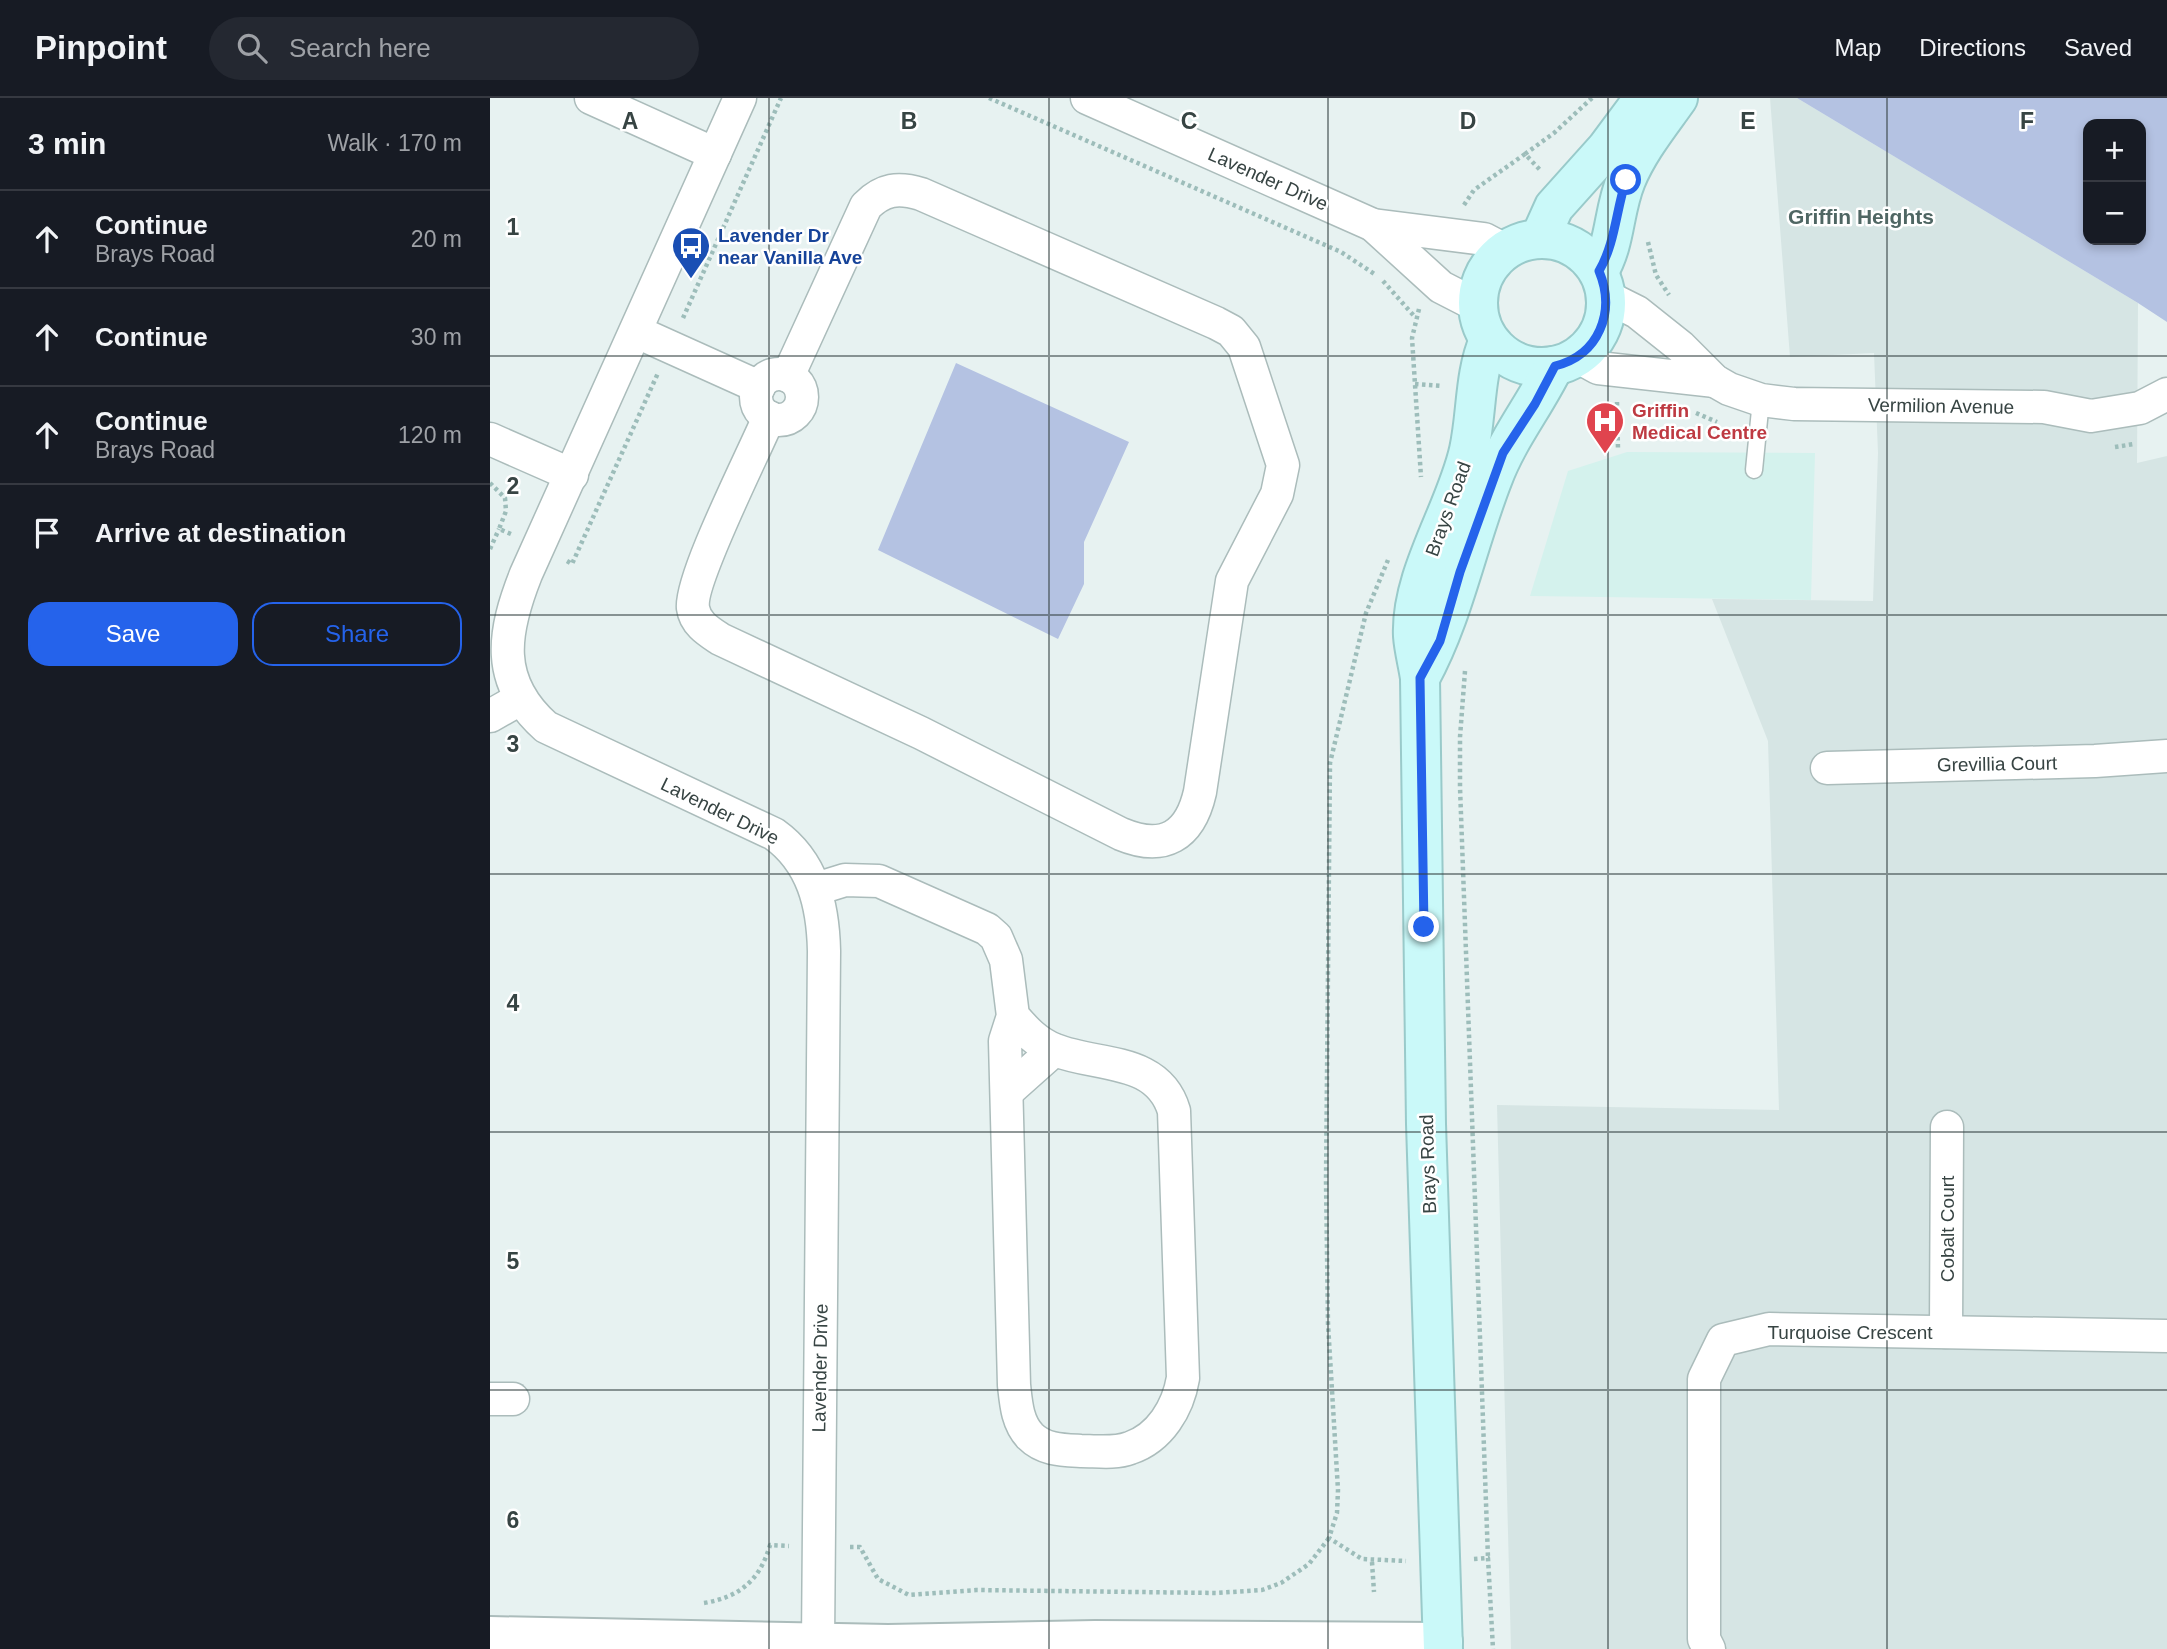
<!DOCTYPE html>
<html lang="en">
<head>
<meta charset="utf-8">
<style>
  body { margin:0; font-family:Helvetica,sans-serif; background:#242831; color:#f1f3f6 }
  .controls { position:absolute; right:21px; top:21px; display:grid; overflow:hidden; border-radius:14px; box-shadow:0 4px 10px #0003 }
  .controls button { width:63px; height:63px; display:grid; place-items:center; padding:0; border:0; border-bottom:2px solid #363941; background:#171b24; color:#f1f3f6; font:35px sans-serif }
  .stop { position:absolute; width:21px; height:21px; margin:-16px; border:5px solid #2563eb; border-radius:50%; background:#fff }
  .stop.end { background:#2563eb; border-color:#fff; box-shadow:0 2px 7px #0008 }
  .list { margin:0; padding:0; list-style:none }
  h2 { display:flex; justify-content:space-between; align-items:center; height:91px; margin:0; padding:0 28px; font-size:30px }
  h2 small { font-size:23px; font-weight:400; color:#9ea1a6 }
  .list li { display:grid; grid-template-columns:46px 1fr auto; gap:21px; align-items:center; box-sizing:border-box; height:98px; padding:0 28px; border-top:2px solid #363941 }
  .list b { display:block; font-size:26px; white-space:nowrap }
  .list p { margin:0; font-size:23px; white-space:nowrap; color:#9ea1a6 }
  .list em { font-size:23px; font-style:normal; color:#9ea1a6 }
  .actions { display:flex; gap:14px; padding:21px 28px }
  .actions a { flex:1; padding:16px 0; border:2px solid #2563eb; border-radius:21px; text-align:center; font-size:24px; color:#2563eb }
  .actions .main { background:#2563eb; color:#fff }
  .icon { flex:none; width:38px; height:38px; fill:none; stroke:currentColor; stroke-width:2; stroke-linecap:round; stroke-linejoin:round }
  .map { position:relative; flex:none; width:1677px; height:1551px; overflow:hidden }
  header { display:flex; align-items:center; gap:42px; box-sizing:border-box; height:98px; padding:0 35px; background:#171b24; border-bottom:2px solid #363941 }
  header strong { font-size:33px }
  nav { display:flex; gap:38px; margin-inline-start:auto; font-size:24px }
  .search { width:490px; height:63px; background:#242831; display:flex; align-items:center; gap:18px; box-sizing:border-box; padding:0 24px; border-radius:38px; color:#9ea1a6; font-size:26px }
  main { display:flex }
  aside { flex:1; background:#171b24 }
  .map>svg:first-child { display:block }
</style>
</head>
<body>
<header>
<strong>Pinpoint</strong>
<div class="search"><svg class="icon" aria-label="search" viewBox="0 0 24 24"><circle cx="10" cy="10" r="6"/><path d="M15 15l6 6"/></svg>Search here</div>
<nav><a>Map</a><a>Directions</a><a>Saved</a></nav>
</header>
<main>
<aside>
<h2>3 min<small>Walk · 170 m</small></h2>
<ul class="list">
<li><svg class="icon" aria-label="ahead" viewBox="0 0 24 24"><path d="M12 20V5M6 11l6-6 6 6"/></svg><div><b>Continue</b><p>Brays Road</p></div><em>20 m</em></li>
<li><svg class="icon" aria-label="ahead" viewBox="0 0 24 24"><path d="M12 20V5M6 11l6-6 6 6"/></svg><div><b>Continue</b></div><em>30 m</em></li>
<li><svg class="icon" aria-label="ahead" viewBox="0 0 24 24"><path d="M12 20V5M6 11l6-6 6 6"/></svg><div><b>Continue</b><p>Brays Road</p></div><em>120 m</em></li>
<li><svg class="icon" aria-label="arrive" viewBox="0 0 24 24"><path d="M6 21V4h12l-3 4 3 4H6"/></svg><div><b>Arrive at destination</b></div></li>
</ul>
<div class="actions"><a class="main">Save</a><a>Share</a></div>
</aside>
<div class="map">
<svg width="1677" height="1551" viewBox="0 0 1677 1551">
  <rect width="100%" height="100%" fill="#e7f2f1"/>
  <polygon fill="#d6e5e4" points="1280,0 1307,0 1648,205 1647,365 1677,358 1677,1551 1021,1551 1007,1007 1289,1012 1278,643 1222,501 1383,503 1388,355 1384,255 1300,259"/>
  <polygon fill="#d4f2ed" points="1137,354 1325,355 1321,502 1040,498 1078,373"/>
  <g fill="#b4c2e2" fill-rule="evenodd">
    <path d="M1307,0H1677V224L1648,205ZM1651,26V142H1598V26Z"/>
    <polygon points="466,265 639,344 594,444 594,486 568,541 388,452"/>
  </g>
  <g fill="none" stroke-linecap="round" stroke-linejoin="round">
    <defs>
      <polyline id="service" points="1264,372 1271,302"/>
      <g id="minor">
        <polyline points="101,0 225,56"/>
        <path d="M250,0L36,476C13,534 4,583 56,629L284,736C323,764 333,807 334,853L328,1545"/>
        <polyline points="597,0 883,127 994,141 1015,152"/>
        <polyline points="883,127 951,189 988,208"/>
        <polyline points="1117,199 1147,214 1191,249 1225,283 1239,291 1271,302 1304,306 1554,309 1601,318 1650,310 1677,296"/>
        <polyline points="147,234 269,289"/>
        <polyline points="1088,259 1108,270 1225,283"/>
        <circle cx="289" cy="299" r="23"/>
        <path d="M279,319C265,353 199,482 203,510C205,525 218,533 230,541L431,635L631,736C674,754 700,738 710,694L742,483L787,396L793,367L754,249L741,233L726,225L431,96C408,89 393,91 376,108L298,278"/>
        <polyline points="0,341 82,377"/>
        <polyline points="0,618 30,601"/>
        <polyline points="1337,670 1605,663 1677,658"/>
        <path d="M326,791L355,782L389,783L497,831L506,839L516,862L523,918L515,943L524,1287C526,1305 527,1324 540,1338C554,1352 572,1352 591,1353C607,1353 624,1356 640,1350C670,1340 688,1310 693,1280L684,1013C668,959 608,969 565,952C547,945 535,932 523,918"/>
        <polyline points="518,993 564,952"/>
        <polyline points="1456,1234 1457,1029"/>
        <polyline points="0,1301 23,1301"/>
        <polyline points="1219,1551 1214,1541 1214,1281 1233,1242 1279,1231 1677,1238"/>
      </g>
      <polyline id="tertiary" points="0,1538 398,1546 605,1542 953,1544"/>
      <g id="secondary">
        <polyline points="1050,140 1064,109 1116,51 1154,0"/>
        <circle cx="1052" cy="205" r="64"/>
        <path d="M1109,173C1126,144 1123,114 1136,82C1149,51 1169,27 1188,0"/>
        <path d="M930,580C964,518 977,446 1003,380C1018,340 1045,307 1064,268"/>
        <path d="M953,1551L936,1026L930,580C928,566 924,552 923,538C920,477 966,411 979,352C987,316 984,276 999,242"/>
      </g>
    </defs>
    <use href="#service" stroke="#abbcbb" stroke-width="19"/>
    <use href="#minor" stroke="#abbcbb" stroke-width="35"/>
    <use href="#tertiary" stroke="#abbcbb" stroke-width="42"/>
    <use href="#secondary" stroke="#99caca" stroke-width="42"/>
    <g stroke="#9dbdba" stroke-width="4.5" stroke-dasharray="3.5 3.5" stroke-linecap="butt">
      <polyline points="499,0 851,154 886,177"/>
      <polyline points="1035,56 1064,35 1102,0"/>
      <polyline points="974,107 984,92 1035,56 1051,73"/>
      <polyline points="1158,144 1166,177 1179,197"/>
      <polyline points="893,183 925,219"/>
      <polyline points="929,211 922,240 931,379"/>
      <polyline points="193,220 291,0"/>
      <polyline points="925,286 952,288"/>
      <polyline points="1127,304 1128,351"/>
      <polyline points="1206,315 1227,324"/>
      <polyline points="1625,349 1644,346"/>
      <polyline points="0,385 15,400 16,413 9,431 21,436"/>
      <polyline points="0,451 9,431"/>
      <polyline points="898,462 876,515 840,665 836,1083 838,1226 848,1392 847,1415 839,1440 872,1461 916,1463"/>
      <polyline points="77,463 82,466 168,275"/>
      <polyline points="975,573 970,639 970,689 998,1460"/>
      <polyline points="360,1449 370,1449 388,1481 419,1497 486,1492 726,1495 772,1492 791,1485 819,1466 839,1440"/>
      <polyline points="984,1461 998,1460 1003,1551"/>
      <polyline points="882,1464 884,1494"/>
      <path d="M214,1505C250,1499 270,1482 280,1447L299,1448"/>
    </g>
    <use href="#service" stroke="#fff" stroke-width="16"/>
    <use href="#minor" stroke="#fff" stroke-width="32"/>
    <use href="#tertiary" stroke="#fff" stroke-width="38"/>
    <use href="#secondary" stroke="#caf9f9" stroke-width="38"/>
  </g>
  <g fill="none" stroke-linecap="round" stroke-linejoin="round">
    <path stroke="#2563eb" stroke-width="9" d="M934,829L930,580L950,543L970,474L1013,355L1045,306L1065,268C1109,257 1126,214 1109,173C1125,146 1126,113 1136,82"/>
  </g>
  <path fill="none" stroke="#374443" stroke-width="2" stroke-opacity="0.55" d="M279,0V1551M559,0V1551M838,0V1551M1118,0V1551M1397,0V1551M0,258H1677M0,517H1677M0,776H1677M0,1034H1677M0,1292H1677"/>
  <defs>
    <symbol id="bus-pin" viewBox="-11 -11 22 30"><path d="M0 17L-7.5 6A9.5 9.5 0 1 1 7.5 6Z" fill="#1a4fb4" stroke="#fff"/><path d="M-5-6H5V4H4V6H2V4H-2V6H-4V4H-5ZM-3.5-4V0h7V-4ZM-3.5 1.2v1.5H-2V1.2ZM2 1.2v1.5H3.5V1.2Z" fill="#fff"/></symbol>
    <symbol id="hospital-pin" viewBox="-11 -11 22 30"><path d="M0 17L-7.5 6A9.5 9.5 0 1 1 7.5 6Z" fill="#e0444e" stroke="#fff"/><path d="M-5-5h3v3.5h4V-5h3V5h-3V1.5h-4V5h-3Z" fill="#fff"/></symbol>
  </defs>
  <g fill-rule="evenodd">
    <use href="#bus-pin" x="179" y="126" width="44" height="60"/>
    <use href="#hospital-pin" x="1093" y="301" width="44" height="60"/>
  </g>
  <g text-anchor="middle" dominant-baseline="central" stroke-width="5" stroke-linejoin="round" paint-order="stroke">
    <g font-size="19" fill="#374443" stroke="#fff">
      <text transform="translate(778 81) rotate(24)">Lavender Drive</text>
      <text transform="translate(1451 308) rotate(1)">Vermilion Avenue</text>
      <text transform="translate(958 411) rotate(-70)">Brays Road</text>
      <text transform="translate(1507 666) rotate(-1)">Grevillia Court</text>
      <text transform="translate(230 713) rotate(26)">Lavender Drive</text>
      <text transform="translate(938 1066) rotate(-92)">Brays Road</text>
      <text transform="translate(1457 1131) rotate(-90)">Cobalt Court</text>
      <text x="1360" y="1234">Turquoise Crescent</text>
      <text transform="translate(330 1270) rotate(-89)">Lavender Drive</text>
    </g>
    <g font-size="19" font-weight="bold" fill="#164399" stroke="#fff" text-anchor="start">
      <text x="228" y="137">Lavender Dr<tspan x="228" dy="22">near Vanilla Ave</tspan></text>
    </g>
    <g font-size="19" font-weight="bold" fill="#be3a42" stroke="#fff" text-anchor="start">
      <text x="1142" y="312">Griffin<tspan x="1142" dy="22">Medical Centre</tspan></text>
    </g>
    <g font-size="21" font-weight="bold" fill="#4f6663" stroke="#fff">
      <text x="1371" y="118">Griffin Heights</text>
    </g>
  </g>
  <g font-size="23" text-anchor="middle" font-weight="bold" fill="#374443" stroke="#fff" stroke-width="5" stroke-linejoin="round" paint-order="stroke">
    <text x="140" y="31">A</text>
    <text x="419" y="31">B</text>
    <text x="699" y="31">C</text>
    <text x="978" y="31">D</text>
    <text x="1258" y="31">E</text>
    <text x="1537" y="31">F</text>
    <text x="23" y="137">1</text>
    <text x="23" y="396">2</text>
    <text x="23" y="654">3</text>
    <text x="23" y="913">4</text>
    <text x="23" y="1171">5</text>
    <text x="23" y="1430">6</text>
  </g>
</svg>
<div class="controls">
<button>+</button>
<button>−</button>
</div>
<div class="stop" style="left:1136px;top:82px"></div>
<div class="stop end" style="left:934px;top:829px"></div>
</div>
</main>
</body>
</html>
